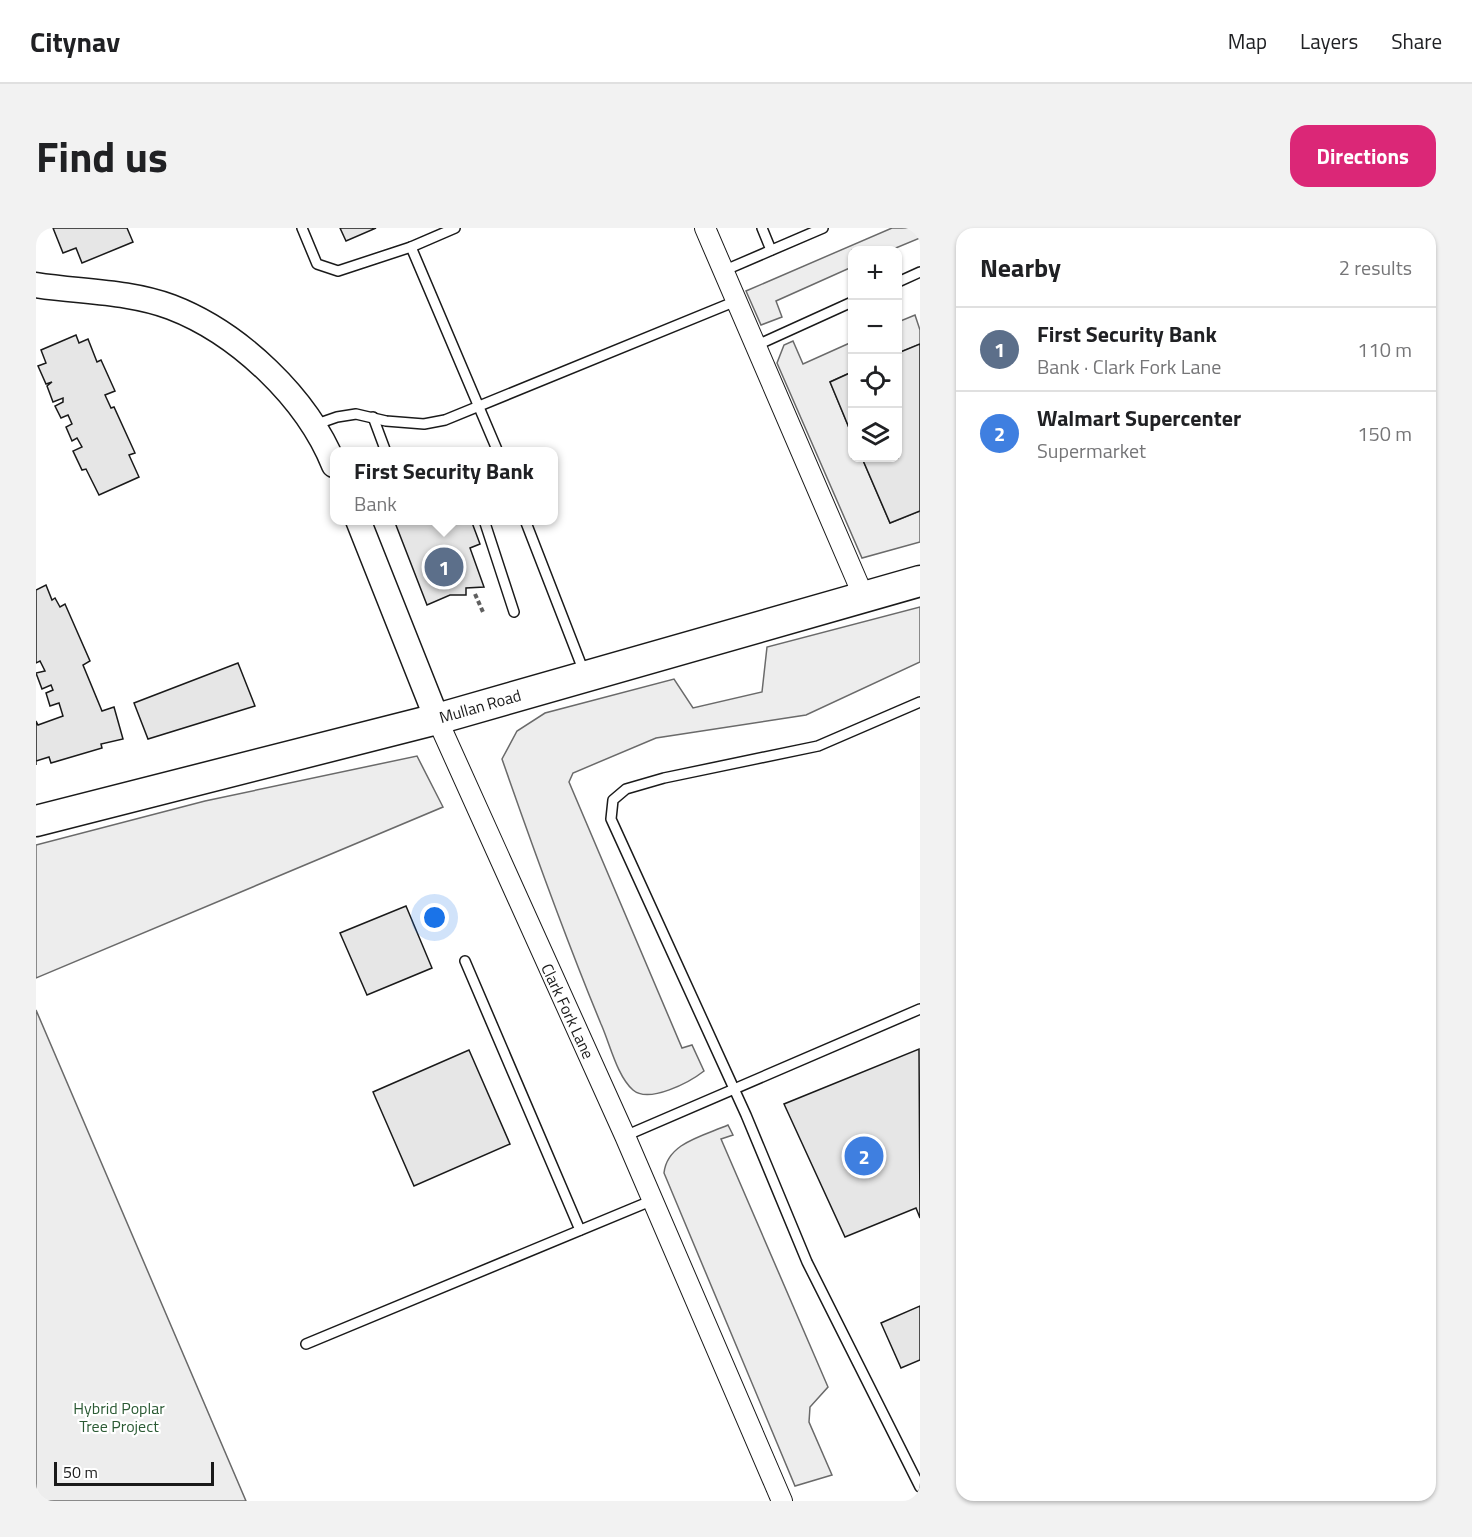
<!DOCTYPE html>
<html lang="en">
<head>
<meta charset="utf-8">
<style>
  body { margin:0; font-family:"Titillium Web",sans-serif; background:#f2f2f2; color:#202124 }
  .controls { position:absolute; right:18px; top:18px; display:grid; overflow:hidden; border-radius:12px; box-shadow:0 2px 4px #0004 }
  .controls button { width:54px; height:54px; display:grid; place-items:center; padding:0; border:0; border-bottom:2px solid #e0e0e0; background:#fff; color:#202124; font:30px sans-serif }
  .scale { position:absolute; left:18px; bottom:15px; width:160px; box-sizing:border-box; padding-left:6px; border:3px solid #1a1a1a; border-top:0; font-size:16px; line-height:21px; white-space:nowrap; color:#1a1a1a; -webkit-text-stroke:4px #fff; paint-order:stroke }
  .you { position:absolute; left:399px; top:690px; width:21px; height:21px; margin:-15px; border:4px solid #fff; border-radius:50%; background:#1a73e8; box-shadow:0 0 0 9px #1a73e833 }
  .badge { display:grid; place-items:center; width:39px; height:39px; border-radius:50%; background:#db2777; color:#fff; font-size:20px; font-weight:700 }
  .pin { position:absolute; translate:-50% -50%; border:3px solid #fff; box-shadow:0 2px 6px #0006 }
  .popup { position:absolute; left:294px; top:219px; width:228px; height:78px; box-sizing:border-box; display:grid; place-content:center; border-radius:12px; background:#fff; filter:drop-shadow(0 2px 4px #0005); font-size:20px; white-space:nowrap; color:#757577 }
  .popup b { font-size:22px; color:#202124 }
  .popup::after { content:''; position:absolute; left:50%; top:100%; margin-left:-12px; border:12px solid transparent; border-top-color:#fff }
  .list { margin:0; padding:0; list-style:none }
  h2 { display:flex; justify-content:space-between; align-items:center; height:78px; margin:0; padding:0 24px; font-size:26px }
  h2 small { font-size:20px; font-weight:400; color:#757577 }
  .list li { display:grid; grid-template-columns:39px 1fr auto; gap:18px; align-items:center; box-sizing:border-box; height:84px; padding:0 24px; border-top:2px solid #e0e0e0 }
  .list b { display:block; font-size:22px; white-space:nowrap }
  .list p { margin:0; font-size:20px; white-space:nowrap; color:#757577 }
  .list em { font-size:20px; font-style:normal; color:#757577 }
  .icon { flex:none; width:33px; height:33px; fill:none; stroke:currentColor; stroke-width:2; stroke-linecap:round; stroke-linejoin:round }
  .map { position:relative; flex:none; width:884px; height:1273px; overflow:hidden; border-radius:18px }
  header { display:flex; align-items:center; gap:36px; box-sizing:border-box; height:84px; padding:0 30px; background:#fff; border-bottom:2px solid #e0e0e0 }
  header strong { font-size:28px }
  nav { display:flex; gap:33px; margin-inline-start:auto; font-size:21px }
  .intro { display:flex; align-items:center; justify-content:space-between; box-sizing:border-box; height:144px; padding:0 36px }
  h1 { margin:0; font-size:42px }
  .button { padding:15px 27px; border-radius:18px; background:#db2777; color:#fff; font-size:21px; font-weight:700 }
  main { display:flex; gap:36px; padding:0 36px }
  aside { flex:1; background:#fff; border-radius:18px; box-shadow:0 2px 4px #0004 }
  .map>svg:first-child { display:block }
</style>
</head>
<body>
<header>
<strong>Citynav</strong>
<nav><a>Map</a><a>Layers</a><a>Share</a></nav>
</header>
<div class="intro"><h1>Find us</h1><a class="button">Directions</a></div>
<main>
<div class="map">
<svg width="884" height="1273" viewBox="0 0 884 1273">
  <rect width="100%" height="100%" fill="#fff"/>
  <g fill="#ededed" stroke="#6a6a6a" stroke-width="1.5">
    <polygon points="856,0 884,0 884,10 855,22 816,22 816,39 740,73 746,89 725,97 710,63"/>
    <polygon points="879,87 884,102 884,116 862,125 862,94"/>
    <polygon points="757,113 767,136 816,114 816,144 794,154 816,207 816,230 826,230 854,295 884,283 884,314 826,330 741,135 748,117"/>
    <path d="M884,379V434L770,487L620,510L537,545L533,554L646,820L656,817L668,843C654,854 613,876 597,862C581,848 574,816 565,796C529,709 497,620 466,531L481,503L509,485L638,451L657,480L726,464L731,419Z"/>
    <polygon points="381,528 407,579 0,750 0,617 169,573"/>
    <polygon points="0,782 210,1273 0,1273"/>
    <path d="M692,897L697,907L685,911L792,1159L774,1179L773,1194L796,1247L759,1258L628,945C631,915 667,908 692,897Z"/>
  </g>
  <g fill="#e6e6e6" stroke="#1a1a1a" stroke-width="1.5">
    <polygon points="17,0 91,0 97,14 46,35 40,20 27,25"/>
    <polygon points="304,0 340,0 310,13"/>
    <polygon points="40,107 43,115 52,111 61,134 65,132 79,163 69,167 75,180 78,179 99,225 93,227 103,249 63,267 50,241 46,242 37,223 46,219 41,210 36,213 30,199 36,196 32,187 25,190 19,178 27,174 27,170 17,174 11,158 16,154 10,156 2,138 10,135 5,122"/>
    <polygon points="884,116 884,283 854,295 826,230 862,230 862,125"/>
    <polygon points="816,144 816,207 794,154"/>
    <polygon points="358,292 435,292 444,316 434,320 448,359 430,360 430,367 414,367 391,377"/>
    <polygon points="10,357 16,372 19,370 24,379 29,376 54,433 47,437 66,483 78,479 87,511 65,516 66,520 15,535 13,529 0,533 0,537 0,493 2,497 27,488 23,475 14,478 10,465 17,462 15,457 6,461 0,445 9,443 4,433 0,435 0,362"/>
    <polygon points="202,435 219,478 112,511 98,475"/>
    <polygon points="370,678 396,740 331,767 304,705"/>
    <polygon points="883,821 884,990 880,980 809,1009 748,876"/>
    <polygon points="433,822 474,916 378,958 337,864"/>
    <polygon points="884,1078 884,1132 865,1140 845,1095"/>
  </g>
  <g fill="none" stroke-linecap="round" stroke-linejoin="round">
    <defs>
      <g id="service">
        <polyline points="266,0 281,36 302,43 375,19"/>
        <polyline points="419,0 375,19 462,224"/>
        <polyline points="726,0 735,22"/>
        <polyline points="687,43 787,0"/>
        <polyline points="862,54 884,44"/>
        <polyline points="719,118 816,74"/>
        <polyline points="337,189 350,224"/>
        <polyline points="278,197 301,189 320,186 350,193 388,196 409,192 700,73"/>
        <polyline points="448,292 478,384"/>
        <polyline points="489,292 548,444"/>
        <polyline points="884,474 782,518 628,550 590,561 577,572 575,591 710,887 771,1034 884,1259"/>
        <polyline points="429,733 544,1002"/>
        <polyline points="589,908 884,781"/>
        <polyline points="270,1116 617,972"/>
      </g>
      <g id="minor">
        <polyline points="669,0 827,367"/>
        <polyline points="401,491 589,908 746,1273"/>
      </g>
      <g id="tertiary">
        <path d="M0,57C44,64 92,63 135,79C203,105 271,170 298,237"/>
        <polyline points="322,292 401,491"/>
      </g>
      <polyline id="primary" points="0,593 401,491 884,353"/>
    </defs>
    <use href="#service" stroke="#1a1a1a" stroke-width="12"/>
    <use href="#minor" stroke="#1a1a1a" stroke-width="22"/>
    <use href="#tertiary" stroke="#1a1a1a" stroke-width="27"/>
    <use href="#primary" stroke="#1a1a1a" stroke-width="33"/>
    <polyline stroke="#5f5f5f" stroke-width="4" stroke-dasharray="4.5 3" stroke-linecap="butt" points="439,366 447,384"/>
    <use href="#service" stroke="#fff" stroke-width="9"/>
    <use href="#minor" stroke="#fff" stroke-width="20"/>
    <use href="#tertiary" stroke="#fff" stroke-width="24"/>
    <use href="#primary" stroke="#fff" stroke-width="30"/>
  </g>
  <g text-anchor="middle" dominant-baseline="central" stroke-width="4.5" stroke-linejoin="round" paint-order="stroke">
    <g font-size="16" fill="#1a1a1a" stroke="#fff">
      <text transform="translate(444 478) rotate(-16)">Mullan Road</text>
      <text transform="translate(532 783) rotate(65)">Clark Fork Lane</text>
    </g>
    <g font-size="16" fill="#2b5a34" stroke="#fff">
      <text x="83" y="1180">Hybrid Poplar<tspan x="83" dy="18">Tree Project</tspan></text>
    </g>
  </g>
</svg>
<div class="controls">
<button>+</button>
<button>−</button>
<button><svg class="icon" aria-label="locate" viewBox="0 0 24 24"><circle cx="12" cy="12" r="6"/><path d="M12 2v4M12 18v4M2 12h4M18 12h4"/></svg></button>
<button><svg class="icon" aria-label="layers" viewBox="0 0 24 24"><path d="M12 4l9 5-9 5-9-5zM3 14l9 5 9-5"/></svg></button>
</div>
<div class="scale">50 m</div>
<div class="you"></div>
<div class="pin badge" style="left:408px;top:339px;background:#5c6f8a">1</div>
<div class="popup"><b>First Security Bank</b>Bank</div>
<div class="pin badge" style="left:828px;top:928px;background:#3f7fe0">2</div>
</div>
<aside>
<h2>Nearby<small>2 results</small></h2>
<ul class="list">
<li><span class="badge" style="background:#5c6f8a">1</span><div><b>First Security Bank</b><p>Bank · Clark Fork Lane</p></div><em>110 m</em></li>
<li><span class="badge" style="background:#3f7fe0">2</span><div><b>Walmart Supercenter</b><p>Supermarket</p></div><em>150 m</em></li>
</ul>
</aside>
</main>
</body>
</html>
